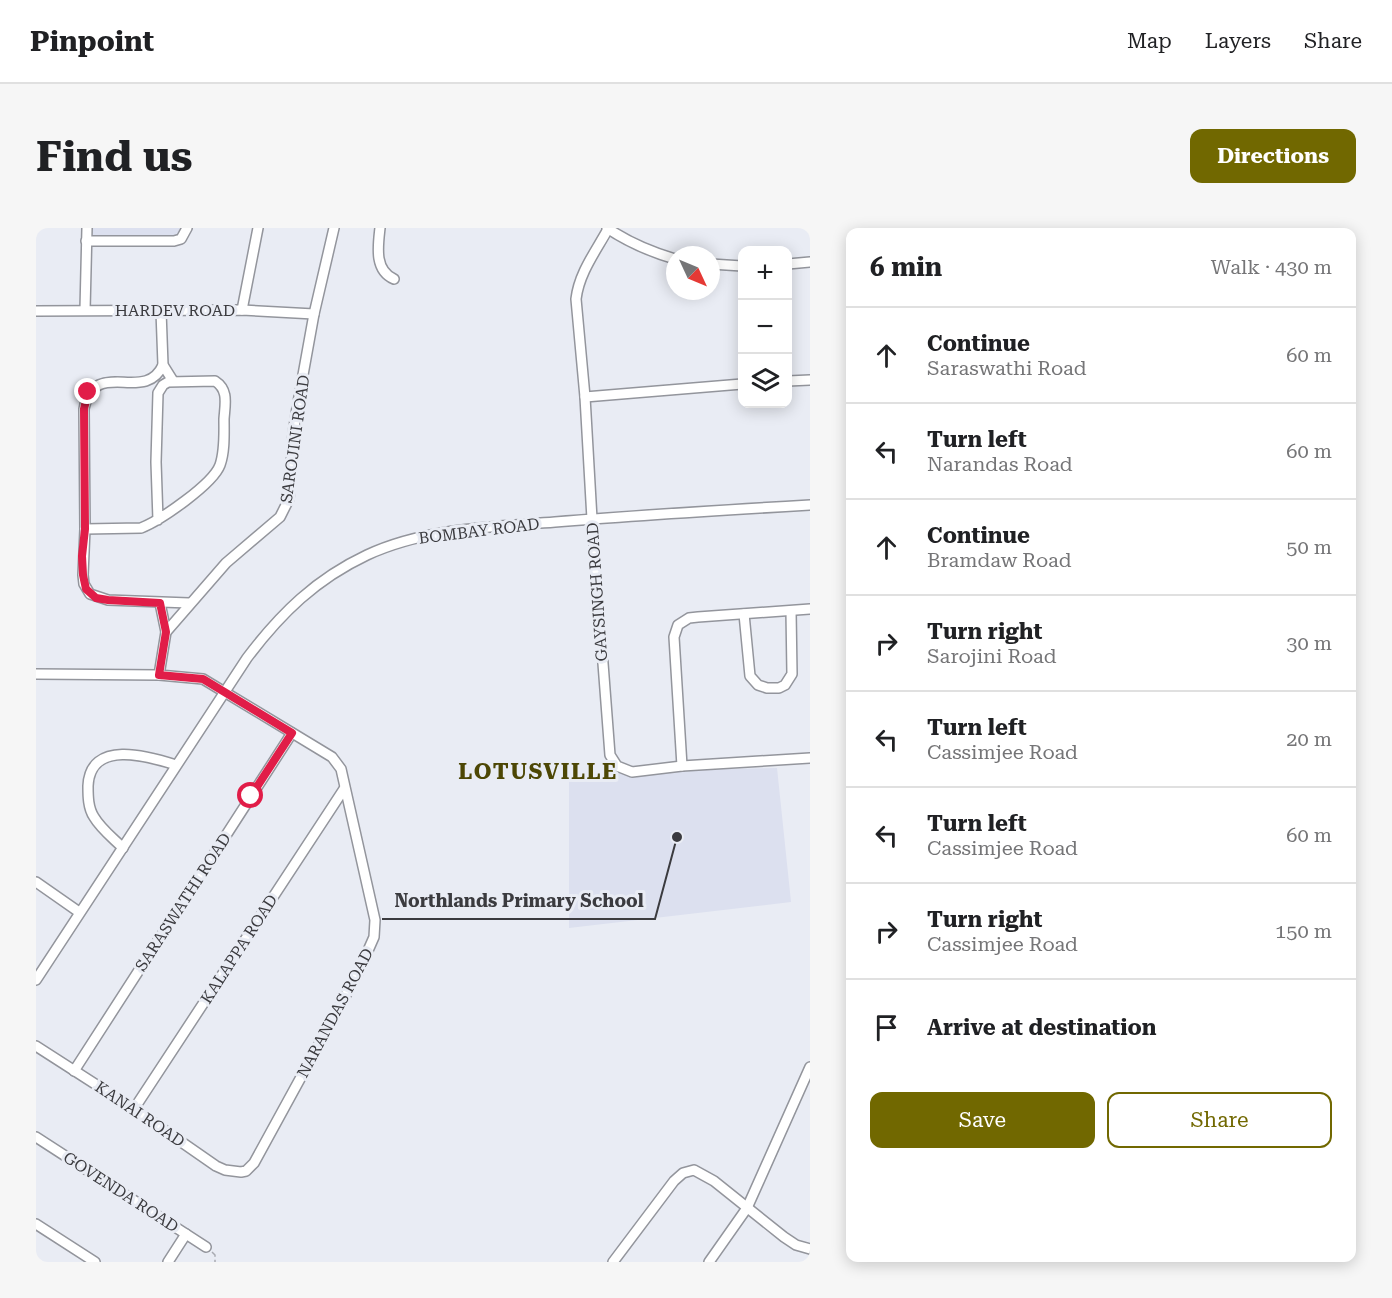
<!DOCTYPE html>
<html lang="en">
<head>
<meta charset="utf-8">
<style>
  body { margin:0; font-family:"Roboto Serif",serif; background:#f6f6f6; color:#202124 }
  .controls { position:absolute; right:18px; top:18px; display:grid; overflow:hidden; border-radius:12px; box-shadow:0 3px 15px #0003 }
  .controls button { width:54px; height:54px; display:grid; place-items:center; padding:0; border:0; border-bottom:2px solid #e0e0e0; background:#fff; color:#202124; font:30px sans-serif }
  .compass { position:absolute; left:630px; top:18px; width:54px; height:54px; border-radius:50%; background:#fff; box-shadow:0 3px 15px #0003; rotate:134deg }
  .stop { position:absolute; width:18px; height:18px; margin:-14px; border:4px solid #e11d48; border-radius:50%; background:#fff }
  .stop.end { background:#e11d48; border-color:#fff; box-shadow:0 2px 6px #0008 }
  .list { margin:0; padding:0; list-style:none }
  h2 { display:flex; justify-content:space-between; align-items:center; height:78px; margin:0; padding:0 24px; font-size:26px }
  h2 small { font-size:20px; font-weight:400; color:#757577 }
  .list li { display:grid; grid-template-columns:39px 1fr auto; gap:18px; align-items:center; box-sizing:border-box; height:96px; padding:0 24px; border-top:2px solid #e0e0e0 }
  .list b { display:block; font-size:22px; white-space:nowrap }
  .list p { margin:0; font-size:20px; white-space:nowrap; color:#757577 }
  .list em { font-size:20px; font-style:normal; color:#757577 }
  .actions { display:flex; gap:12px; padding:18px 24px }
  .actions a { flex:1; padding:14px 0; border:2px solid #716800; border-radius:12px; text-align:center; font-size:21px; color:#716800 }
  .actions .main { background:#716800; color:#fff }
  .icon { flex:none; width:33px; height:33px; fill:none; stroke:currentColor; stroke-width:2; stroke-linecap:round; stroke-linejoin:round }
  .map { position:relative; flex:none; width:774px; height:1034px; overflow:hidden; border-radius:12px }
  header { display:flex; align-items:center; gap:36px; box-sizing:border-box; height:84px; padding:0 30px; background:#fff; border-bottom:2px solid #e0e0e0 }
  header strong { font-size:28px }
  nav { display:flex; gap:33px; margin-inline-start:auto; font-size:21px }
  .intro { display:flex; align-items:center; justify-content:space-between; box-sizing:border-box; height:144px; padding:0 36px }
  h1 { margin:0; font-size:42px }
  .button { padding:15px 27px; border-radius:12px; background:#716800; color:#fff; font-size:21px; font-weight:700 }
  main { display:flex; gap:36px; padding:0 36px }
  aside { flex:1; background:#fff; border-radius:12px; box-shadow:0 3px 15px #0003 }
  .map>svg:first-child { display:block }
</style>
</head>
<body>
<header>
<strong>Pinpoint</strong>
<nav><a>Map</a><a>Layers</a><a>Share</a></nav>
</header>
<div class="intro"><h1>Find us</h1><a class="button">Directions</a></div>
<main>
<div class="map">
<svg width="774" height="1034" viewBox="0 0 774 1034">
  <rect width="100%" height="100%" fill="#e9ecf4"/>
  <g fill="#dce0ef">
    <polygon points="57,0 146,0 138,10 57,8"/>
    <polygon points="741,540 755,674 533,700 533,544"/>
  </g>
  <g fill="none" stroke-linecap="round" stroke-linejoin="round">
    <defs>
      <g id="minor">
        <path d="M344,0C342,18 338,42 358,51"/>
        <path d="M571,0C592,14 615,24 639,31"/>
        <path d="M572,1C560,23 543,45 540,71L549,169L556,291L574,527L581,538L596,544L646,538L774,530"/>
        <polyline points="50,13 138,13 145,11 151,0"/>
        <polyline points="675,36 706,38"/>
        <polyline points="752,36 774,34"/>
        <polyline points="49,82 51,0"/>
        <polyline points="206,82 222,0"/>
        <polyline points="0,83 206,82 278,86"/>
        <polyline points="125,83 127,137 137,153"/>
        <path d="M127,137C109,177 58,128 48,181L49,301L47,347L48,356L54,366L72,372L153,375"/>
        <polyline points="752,153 774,152"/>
        <polyline points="549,169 706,156"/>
        <path d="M49,301L105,300C125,292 177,256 184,237C189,223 188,205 188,191C189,176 193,162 179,153L132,154L127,157L122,165L120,234L122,292"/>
        <polyline points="124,375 130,404"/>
        <polyline points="708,386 714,448 722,457 731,460 743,460 749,457 756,446 755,383"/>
        <polyline points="0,446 123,447 167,451 296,529 305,541 339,692 338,709 323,743 218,935 210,943 205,944 189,942 180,938 98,881 0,818"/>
        <polyline points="123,447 130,404 190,335 244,289 253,271 257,206 261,180 278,86 298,0"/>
        <polyline points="646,538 638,409 642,397 653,390 662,389 774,381"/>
        <path d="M87,620C77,610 65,601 58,589C52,580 52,568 52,558C54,511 112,528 140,537"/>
        <polyline points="0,654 43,684"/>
        <path d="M0,752L211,430C245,385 280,351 331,327C389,300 456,299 519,294C604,287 689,282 774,277"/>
        <polyline points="38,843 256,505"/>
        <polyline points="98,881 308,561"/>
        <polyline points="0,909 170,1019"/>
        <polyline points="0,996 59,1034"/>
        <polyline points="132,1034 150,1006"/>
        <polyline points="577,1034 638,953 647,945 658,942 678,953 748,1009 760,1017 774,1021"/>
        <polyline points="673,1034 711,980 774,839"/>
      </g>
    </defs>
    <use href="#minor" stroke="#93959c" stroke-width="12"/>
    <polyline stroke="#a9abb2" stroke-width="1.5" stroke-dasharray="6 3" stroke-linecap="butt" points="176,1024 179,1027 179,1034"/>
    <use href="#minor" stroke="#fff" stroke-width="9"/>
  </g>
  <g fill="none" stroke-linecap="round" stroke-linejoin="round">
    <polyline stroke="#e11d48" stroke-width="8" points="52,164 48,181 49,301 46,328 47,347 50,361 60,370 72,372 124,375 130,404 123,447 167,451 256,505 215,568"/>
  </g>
  <g text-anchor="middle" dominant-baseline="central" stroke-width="6" stroke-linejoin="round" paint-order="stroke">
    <g font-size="16" fill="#3b3b3f" stroke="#e9ecf4">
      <text x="139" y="82">HARDEV ROAD</text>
      <text transform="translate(259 211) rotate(-82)">SAROJINI ROAD</text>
      <text transform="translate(443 303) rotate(-7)">BOMBAY ROAD</text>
      <text transform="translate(561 364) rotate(-94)">GAYSINGH ROAD</text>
      <text transform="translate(147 674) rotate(-57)">SARASWATHI ROAD</text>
      <text transform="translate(203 721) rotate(-57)">KALAPPA ROAD</text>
      <text transform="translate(299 785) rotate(-62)">NARANDAS ROAD</text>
      <text transform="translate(104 886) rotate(34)">KANAI ROAD</text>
      <text transform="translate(85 964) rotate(33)">GOVENDA ROAD</text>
    </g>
    <g font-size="22" font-weight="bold" letter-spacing="1.5" fill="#4d4705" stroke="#e9ecf4">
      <text x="502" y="543">LOTUSVILLE</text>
    </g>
  </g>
  <path fill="none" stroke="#3b3b3f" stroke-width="2" d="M641 609L619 691H346"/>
  <circle fill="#3b3b3f" stroke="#e9ecf4" stroke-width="2" cx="641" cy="609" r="6"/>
  <g font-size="18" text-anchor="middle" font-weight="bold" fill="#3b3b3f" stroke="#e9ecf4" stroke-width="6" stroke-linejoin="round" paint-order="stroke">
    <text x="483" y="679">Northlands Primary School</text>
  </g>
</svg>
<div class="controls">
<button>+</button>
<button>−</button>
<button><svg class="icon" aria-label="layers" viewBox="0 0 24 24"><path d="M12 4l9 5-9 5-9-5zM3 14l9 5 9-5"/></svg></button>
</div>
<svg class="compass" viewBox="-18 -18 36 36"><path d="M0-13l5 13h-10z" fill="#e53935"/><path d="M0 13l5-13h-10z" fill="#757577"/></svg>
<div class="stop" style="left:215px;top:568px"></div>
<div class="stop end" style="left:52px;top:164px"></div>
</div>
<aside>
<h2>6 min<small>Walk · 430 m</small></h2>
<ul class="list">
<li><svg class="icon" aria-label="ahead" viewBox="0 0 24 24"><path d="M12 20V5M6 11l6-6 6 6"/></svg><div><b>Continue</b><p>Saraswathi Road</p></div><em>60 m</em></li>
<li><svg class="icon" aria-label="left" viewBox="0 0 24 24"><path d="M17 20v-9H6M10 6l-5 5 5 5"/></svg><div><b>Turn left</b><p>Narandas Road</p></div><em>60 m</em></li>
<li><svg class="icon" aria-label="ahead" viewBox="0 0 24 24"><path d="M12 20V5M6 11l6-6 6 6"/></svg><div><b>Continue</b><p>Bramdaw Road</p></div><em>50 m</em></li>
<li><svg class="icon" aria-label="right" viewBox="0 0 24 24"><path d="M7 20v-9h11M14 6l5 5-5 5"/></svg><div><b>Turn right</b><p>Sarojini Road</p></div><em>30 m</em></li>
<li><svg class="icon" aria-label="left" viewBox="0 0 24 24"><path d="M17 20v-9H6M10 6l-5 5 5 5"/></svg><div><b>Turn left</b><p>Cassimjee Road</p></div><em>20 m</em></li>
<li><svg class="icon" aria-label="left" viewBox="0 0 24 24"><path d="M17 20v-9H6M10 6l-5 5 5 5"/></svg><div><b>Turn left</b><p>Cassimjee Road</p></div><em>60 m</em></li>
<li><svg class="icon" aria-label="right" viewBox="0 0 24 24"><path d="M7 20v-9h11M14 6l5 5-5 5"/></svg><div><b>Turn right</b><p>Cassimjee Road</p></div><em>150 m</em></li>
<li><svg class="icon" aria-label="arrive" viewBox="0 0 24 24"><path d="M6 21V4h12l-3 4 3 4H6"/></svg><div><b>Arrive at destination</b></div></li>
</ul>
<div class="actions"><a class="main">Save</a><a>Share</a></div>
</aside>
</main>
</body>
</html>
